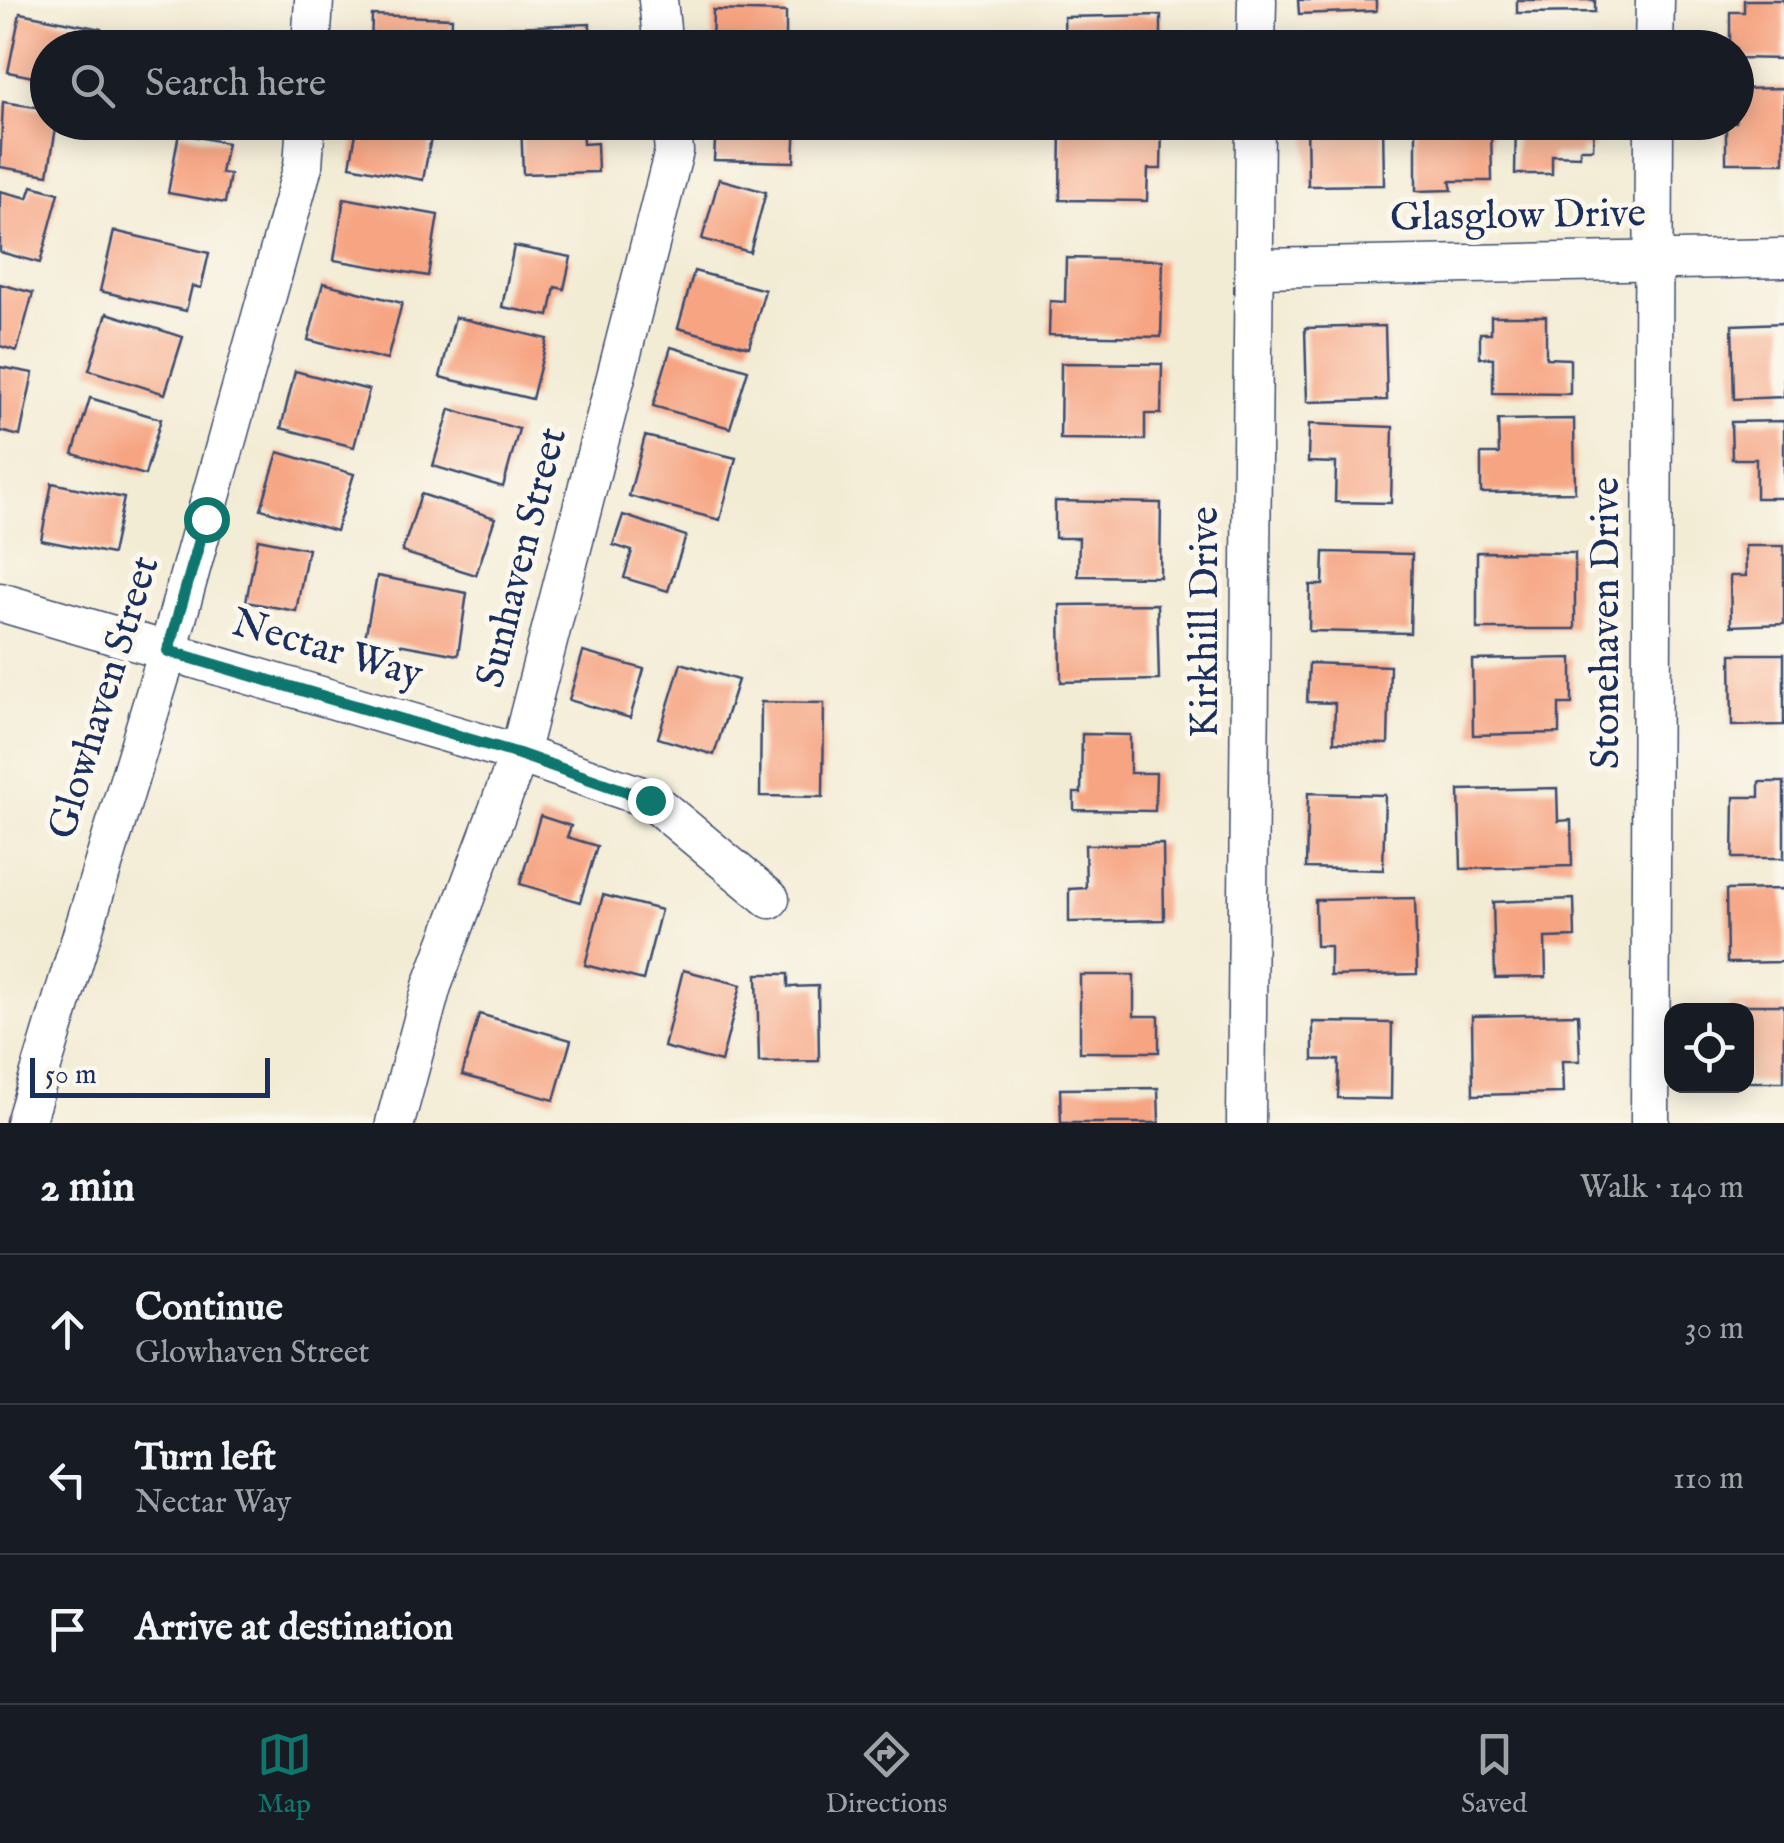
<!DOCTYPE html>
<html lang="en">
<head>
<meta charset="utf-8">
<style>
  body { margin:0; font-family:"IM FELL English",serif; background:#20242c; color:#f1f3f6 }
  .controls { position:absolute; right:30px; bottom:30px; display:grid; overflow:hidden; border-radius:20px; box-shadow:0 5px 25px #0003 }
  .controls button { width:90px; height:90px; display:grid; place-items:center; padding:0; border:0; border-bottom:2px solid #363941; background:#171b24; color:#f1f3f6; font:50px sans-serif }
  .scale { position:absolute; left:30px; bottom:25px; width:240px; box-sizing:border-box; padding-left:10px; border:5px solid #1b2f5e; border-top:0; font-size:28px; line-height:35px; white-space:nowrap; color:#1b2f5e; -webkit-text-stroke:8px #fbf7ec; paint-order:stroke }
  .stop { position:absolute; width:30px; height:30px; margin:-22px; border:8px solid #0f766e; border-radius:50%; background:#fff }
  .stop.end { background:#0f766e; border-color:#fff; box-shadow:0 2px 10px #0008 }
  .list { margin:0; padding:0; list-style:none }
  h2 { display:flex; justify-content:space-between; align-items:center; height:130px; margin:0; padding:0 40px; font-size:42px }
  h2 small { font-size:32px; font-weight:400; color:#9ea1a6 }
  .list li { display:grid; grid-template-columns:65px 1fr auto; gap:30px; align-items:center; box-sizing:border-box; height:150px; padding:0 40px; border-top:2px solid #363941 }
  .list b { display:block; font-size:38px; white-space:nowrap }
  .list p { margin:0; font-size:32px; white-space:nowrap; color:#9ea1a6 }
  .list em { font-size:32px; font-style:normal; color:#9ea1a6 }
  .icon { flex:none; width:55px; height:55px; fill:none; stroke:currentColor; stroke-width:2; stroke-linecap:round; stroke-linejoin:round }
  .map { position:relative; flex:none; width:1784px; height:1123px; overflow:hidden }
  .search { position:absolute; background:#171b24; box-shadow:0 5px 25px #0003; left:30px; right:30px; top:30px; height:110px; display:flex; align-items:center; gap:25px; box-sizing:border-box; padding:0 35px; border-radius:55px; color:#9ea1a6; font-size:38px }
  .sheet { height:580px; background:#171b24 }
  nav { display:flex; justify-content:space-around; align-items:center; box-sizing:border-box; height:140px; border-top:2px solid #363941; background:#171b24; font-size:28px; color:#9ea1a6 }
  nav a { display:grid; justify-items:center; gap:5px }
  nav .on { color:#0f766e }
  .map>svg:first-child { display:block }
</style>
</head>
<body>
<div class="map">
<svg width="1784" height="1123" viewBox="0 0 1784 1123">
  <rect width="100%" height="100%" fill="#fbf7ec"/>
  <filter id="ink" filterUnits="userSpaceOnUse"><feTurbulence type="fractalNoise" baseFrequency=".01" numOctaves="2"/><feDisplacementMap in="SourceGraphic" scale="20" xChannelSelector="R" yChannelSelector="G"/><feConvolveMatrix kernelMatrix="1 2 1 2 8 2 1 2 1" color-interpolation-filters="sRGB"/></filter>
  <filter id="wash" filterUnits="userSpaceOnUse"><feTurbulence type="fractalNoise" baseFrequency=".0048" numOctaves="4" result="noise"/><feDisplacementMap in="SourceGraphic" scale="40" xChannelSelector="R" yChannelSelector="G"/><feGaussianBlur stdDeviation="2.25" result="paint"/><feColorMatrix in="noise" values="0 0 0 0 0 0 0 0 0 0 0 0 0 0 0 0 0 1.4 0 .05"/><feComposite in="paint" operator="in"/></filter>
  <g filter="url(#wash)">
    <rect width="100%" height="100%" fill="#f3ecd5"/>
    <g id="blocks">
      <g fill="#f6a482">
        <polygon points="1298,0 1376,0 1376,11 1299,14"/>
        <polygon points="1517,0 1595,0 1595,12 1517,13"/>
        <polygon points="1744,0 1784,0 1784,59 1736,58 1736,48 1730,48 1730,12 1744,12"/>
        <polygon points="713,10 786,12 786,48 712,48"/>
        <polygon points="20,13 101,29 97,48 48,48 48,80 8,72"/>
        <polygon points="372,15 452,18 451,48 371,48"/>
        <polygon points="1161,15 1161,48 1065,48 1064,17"/>
        <polygon points="590,24 590,48 510,48 510,27"/>
        <polygon points="179,40 210,46 210,48 177,48"/>
        <polygon points="1784,88 1784,163 1726,163 1726,122 1736,122 1736,89"/>
        <polygon points="3,102 48,109 48,122 57,122 48,175 0,167"/>
        <polygon points="358,122 434,122 423,180 350,166"/>
        <polygon points="521,122 582,122 583,144 597,143 598,172 523,174"/>
        <polygon points="716,122 796,122 794,162 714,160"/>
        <polygon points="1307,122 1383,122 1384,185 1308,186"/>
        <polygon points="1416,122 1491,122 1492,181 1450,181 1452,190 1416,191"/>
        <polygon points="1516,122 1594,122 1593,149 1580,149 1580,156 1552,155 1552,174 1515,174"/>
        <polygon points="1061,124 1162,126 1161,169 1148,169 1147,201 1060,200"/>
        <polygon points="179,133 227,143 221,173 230,174 225,203 168,193"/>
        <polygon points="719,179 766,192 750,252 702,239"/>
        <polygon points="32,186 59,193 40,263 0,252 0,191 28,198"/>
        <polygon points="344,198 438,215 428,276 334,260"/>
        <polygon points="114,231 209,253 201,288 192,286 186,311 100,291"/>
        <polygon points="514,246 571,257 564,289 555,287 549,316 502,307"/>
        <polygon points="1066,258 1163,260 1161,337 1049,335 1050,301 1065,302"/>
        <polygon points="694,271 765,290 749,347 678,328"/>
        <polygon points="323,283 402,303 387,360 308,340"/>
        <polygon points="0,284 33,293 17,351 0,346"/>
        <polygon points="107,313 183,337 165,394 89,370"/>
        <polygon points="1491,316 1546,316 1546,358 1570,359 1570,394 1493,393 1493,358 1480,357 1480,333 1491,333"/>
        <polygon points="455,317 547,339 532,399 440,377"/>
        <polygon points="1784,323 1784,397 1734,399 1732,325"/>
        <polygon points="1385,326 1387,400 1307,402 1305,328"/>
        <polygon points="671,347 748,370 730,428 653,406"/>
        <polygon points="1061,363 1162,364 1161,414 1145,414 1145,440 1060,439"/>
        <polygon points="0,367 33,373 20,436 0,431"/>
        <polygon points="295,371 369,390 354,447 281,428"/>
        <polygon points="90,398 161,419 145,475 73,454"/>
        <polygon points="450,409 519,429 503,487 433,466"/>
        <polygon points="1574,419 1575,492 1481,493 1481,454 1499,454 1498,420"/>
        <polygon points="1784,421 1784,498 1756,498 1756,459 1732,459 1731,422"/>
        <polygon points="1309,424 1393,427 1391,503 1335,502 1336,463 1308,462"/>
        <polygon points="645,436 736,458 720,520 629,496"/>
        <polygon points="278,452 354,474 336,531 261,509"/>
        <polygon points="52,483 124,498 112,554 41,540"/>
        <polygon points="421,494 495,518 476,575 402,552"/>
        <polygon points="1055,501 1161,503 1160,577 1078,576 1079,538 1055,538"/>
        <polygon points="623,515 686,536 668,591 624,578 632,551 613,545"/>
        <polygon points="258,539 308,549 296,611 246,602"/>
        <polygon points="1745,546 1784,546 1784,624 1731,626 1730,576 1746,576"/>
        <polygon points="1324,552 1412,554 1410,633 1309,631 1310,585 1323,585"/>
        <polygon points="1477,552 1575,553 1575,629 1477,629"/>
        <polygon points="377,576 467,593 458,655 365,638"/>
        <polygon points="1157,604 1159,680 1061,682 1060,605"/>
        <polygon points="583,652 644,669 630,718 569,700"/>
        <polygon points="1731,654 1784,654 1784,725 1732,726"/>
        <polygon points="1572,658 1572,704 1559,704 1559,733 1473,735 1472,660"/>
        <polygon points="681,663 738,680 714,755 658,738"/>
        <polygon points="1309,663 1390,666 1388,744 1334,742 1335,703 1307,702"/>
        <polygon points="761,702 824,703 823,797 760,796"/>
        <polygon points="1082,734 1130,735 1130,773 1156,773 1155,811 1074,810 1074,793 1081,793"/>
        <polygon points="1759,782 1784,782 1784,858 1733,858 1734,797 1759,797"/>
        <polygon points="1557,788 1558,821 1571,820 1572,866 1461,869 1459,790"/>
        <polygon points="1308,793 1385,795 1383,870 1306,868"/>
        <polygon points="540,816 571,826 567,837 597,846 580,902 520,884"/>
        <polygon points="1163,844 1164,920 1069,922 1069,889 1086,888 1085,845"/>
        <polygon points="1784,889 1784,962 1727,963 1726,890"/>
        <polygon points="603,895 661,910 643,980 585,965"/>
        <polygon points="1415,898 1417,974 1330,976 1330,946 1316,946 1315,900"/>
        <polygon points="1574,899 1575,937 1545,938 1546,977 1495,978 1493,902"/>
        <polygon points="683,970 741,985 721,1062 664,1047"/>
        <polygon points="757,974 788,974 788,987 818,986 819,1061 759,1062"/>
        <polygon points="1080,975 1134,975 1134,1016 1159,1016 1159,1052 1080,1052"/>
        <polygon points="1728,1005 1784,1005 1784,1082 1746,1082 1746,1011 1728,1011"/>
        <polygon points="479,1014 571,1040 554,1100 462,1075"/>
        <polygon points="1578,1014 1580,1061 1562,1061 1563,1093 1473,1095 1472,1016"/>
        <polygon points="1313,1022 1392,1023 1391,1099 1338,1098 1339,1060 1313,1060"/>
        <polygon points="1158,1088 1159,1123 1061,1123 1060,1089"/>
      </g>
    </g>
  </g>
  <g filter="url(#ink)">
    <use href="#blocks" fill-opacity="0" stroke="#3b4b70" stroke-width="2.5"/>
    <g fill="none" stroke-linecap="round" stroke-linejoin="round">
      <defs>
        <g id="minor">
          <polyline points="658,0 663,48"/>
          <polyline points="311,48 314,0"/>
          <polyline points="1256,48 1257,0"/>
          <polyline points="1654,48 1655,0"/>
          <polyline points="1254,268 1784,258"/>
          <polyline points="0,602 519,754 650,799 770,899"/>
          <polyline points="25,1123 168,651 303,166 306,122"/>
          <polyline points="395,1123 432,986 519,754 674,151 671,122"/>
          <polyline points="1246,1123 1255,122"/>
          <polyline points="1650,1123 1654,122"/>
        </g>
      </defs>
      <use href="#minor" stroke="#3b4b70" stroke-width="41"/>
      <use href="#minor" stroke="#fff" stroke-width="38"/>
    </g>
  </g>
  <g fill="none" stroke-linecap="round" stroke-linejoin="round" filter="url(#ink)">
    <polyline stroke="#0f766e" stroke-width="12" points="206,519 168,651 519,754 650,800"/>
  </g>
  <g text-anchor="middle" dominant-baseline="central" stroke-width="10" stroke-linejoin="round" paint-order="stroke">
    <g font-size="40" fill="#1b2f5e" stroke="#fbf7ec">
      <text transform="translate(1518 217) rotate(-1)">Glasglow Drive</text>
      <text transform="translate(523 558) rotate(-76)">Sunhaven Street</text>
      <text transform="translate(1206 622) rotate(-90)">Kirkhill Drive</text>
      <text transform="translate(1607 623) rotate(-90)">Stonehaven Drive</text>
      <text transform="translate(327 650) rotate(16)">Nectar Way</text>
      <text transform="translate(105 698) rotate(-73)">Glowhaven Street</text>
    </g>
  </g>
</svg>
<div class="controls">
<button><svg class="icon" aria-label="locate" viewBox="0 0 24 24"><circle cx="12" cy="12" r="6"/><path d="M12 2v4M12 18v4M2 12h4M18 12h4"/></svg></button>
</div>
<div class="scale">50 m</div>
<div class="stop" style="left:206px;top:519px"></div>
<div class="stop end" style="left:650px;top:800px"></div>
<div class="search"><svg class="icon" aria-label="search" viewBox="0 0 24 24"><circle cx="10" cy="10" r="6"/><path d="M15 15l6 6"/></svg>Search here</div>
</div>
<section class="sheet">
<h2>2 min<small>Walk · 140 m</small></h2>
<ul class="list">
<li><svg class="icon" aria-label="ahead" viewBox="0 0 24 24"><path d="M12 20V5M6 11l6-6 6 6"/></svg><div><b>Continue</b><p>Glowhaven Street</p></div><em>30 m</em></li>
<li><svg class="icon" aria-label="left" viewBox="0 0 24 24"><path d="M17 20v-9H6M10 6l-5 5 5 5"/></svg><div><b>Turn left</b><p>Nectar Way</p></div><em>110 m</em></li>
<li><svg class="icon" aria-label="arrive" viewBox="0 0 24 24"><path d="M6 21V4h12l-3 4 3 4H6"/></svg><div><b>Arrive at destination</b></div></li>
</ul>
</section>
<nav>
<a class="on"><svg class="icon" aria-label="map" viewBox="0 0 24 24"><path d="M3 6l6-2 6 2 6-2v14l-6 2-6-2-6 2zM9 4v14M15 6v14"/></svg>Map</a>
<a><svg class="icon" aria-label="directions" viewBox="0 0 24 24"><path d="M12 3l9 9-9 9-9-9zM9 14v-3h6M13 9l2 2-2 2"/></svg>Directions</a>
<a><svg class="icon" aria-label="saved" viewBox="0 0 24 24"><path d="M7 4h10v16l-5-4-5 4z"/></svg>Saved</a>
</nav>
</body>
</html>
